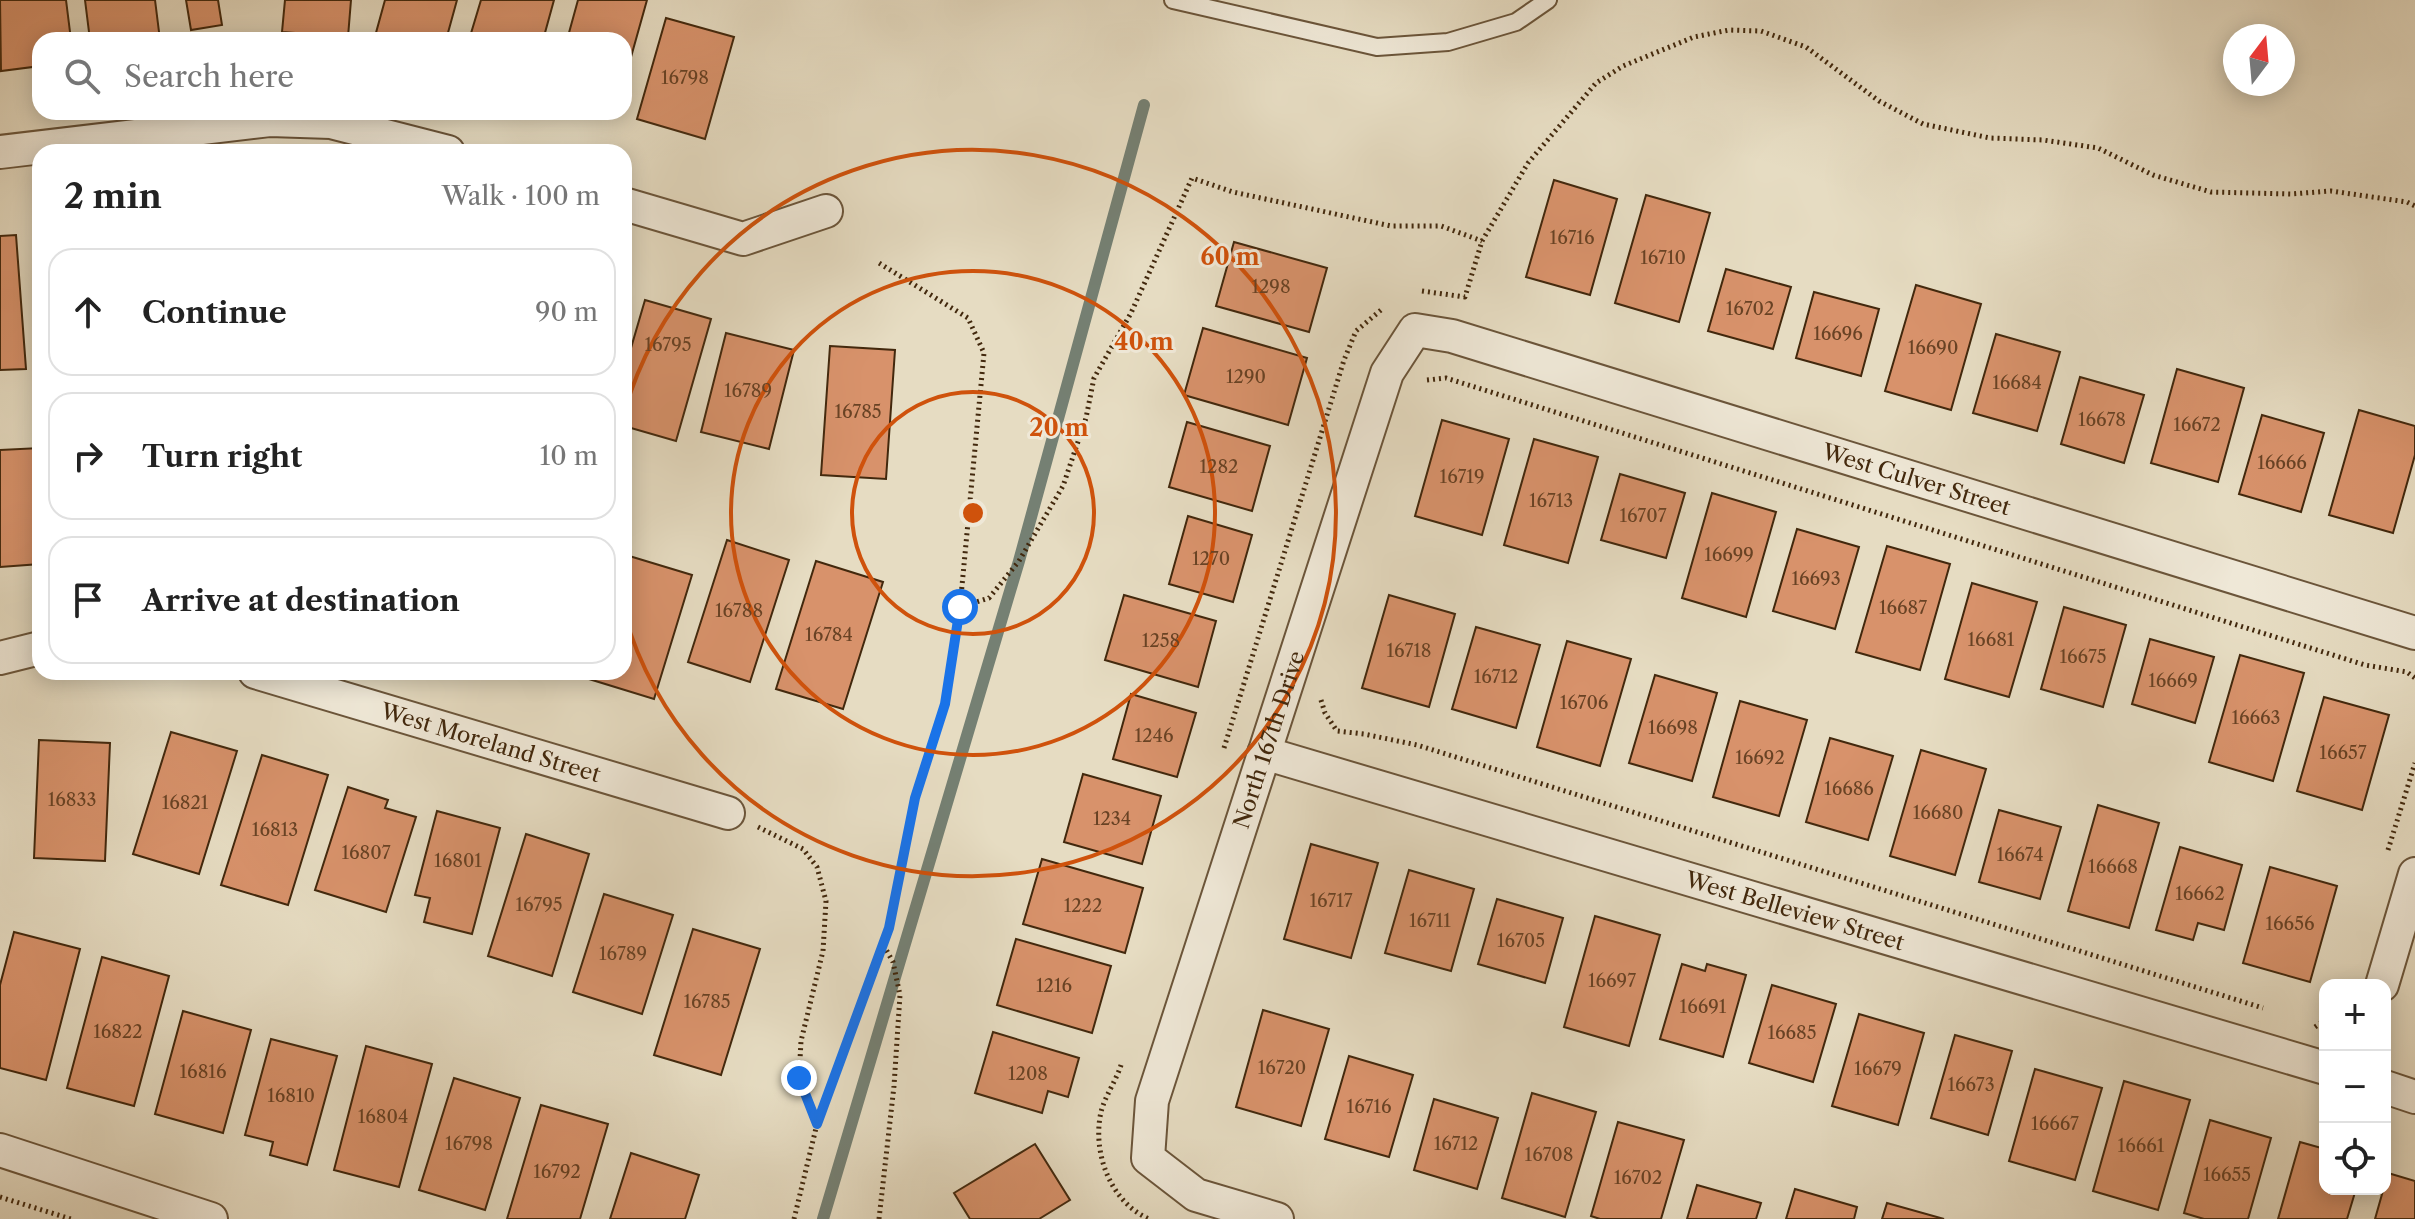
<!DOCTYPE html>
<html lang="en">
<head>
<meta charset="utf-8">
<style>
  body { margin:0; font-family:"Libre Caslon Text",serif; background:#f2f2f2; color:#222 }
  .controls { position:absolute; right:24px; bottom:24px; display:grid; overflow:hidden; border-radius:16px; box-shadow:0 4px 20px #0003 }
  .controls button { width:72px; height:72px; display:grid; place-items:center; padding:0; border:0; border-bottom:2px solid #e0e0e0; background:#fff; color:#222; font:40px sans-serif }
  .compass { position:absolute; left:2223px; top:24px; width:72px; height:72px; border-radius:50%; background:#fff; box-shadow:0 4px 20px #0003; rotate:16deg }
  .stop { position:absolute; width:24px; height:24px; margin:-18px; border:6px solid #1a73e8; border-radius:50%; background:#fff }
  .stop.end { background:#1a73e8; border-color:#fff; box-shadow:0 2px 8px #0008 }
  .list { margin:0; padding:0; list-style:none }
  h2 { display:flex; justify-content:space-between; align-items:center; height:104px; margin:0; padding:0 32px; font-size:34px }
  h2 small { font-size:26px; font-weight:400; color:#767676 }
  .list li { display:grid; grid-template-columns:52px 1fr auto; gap:24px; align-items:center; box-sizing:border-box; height:128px; margin:0 16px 16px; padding:0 16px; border:2px solid #e0e0e0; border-radius:24px }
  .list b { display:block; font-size:30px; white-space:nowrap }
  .list em { font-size:26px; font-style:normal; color:#767676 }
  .icon { flex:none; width:44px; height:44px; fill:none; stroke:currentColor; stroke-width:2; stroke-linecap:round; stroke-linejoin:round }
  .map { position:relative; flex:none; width:2415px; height:1219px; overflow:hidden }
  .search { position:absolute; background:#fff; box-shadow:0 4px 20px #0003; left:32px; top:32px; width:600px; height:88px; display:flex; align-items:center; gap:20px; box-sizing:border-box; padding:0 28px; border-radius:24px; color:#767676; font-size:30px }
  .panel { position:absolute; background:#fff; box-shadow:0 4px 20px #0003; left:32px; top:144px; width:600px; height:536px; border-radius:24px }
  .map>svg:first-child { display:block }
</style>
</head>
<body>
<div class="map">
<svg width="2415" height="1219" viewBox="0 0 2415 1219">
  <rect width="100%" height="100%" fill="#e6dcc2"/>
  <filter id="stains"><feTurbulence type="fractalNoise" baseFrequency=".0025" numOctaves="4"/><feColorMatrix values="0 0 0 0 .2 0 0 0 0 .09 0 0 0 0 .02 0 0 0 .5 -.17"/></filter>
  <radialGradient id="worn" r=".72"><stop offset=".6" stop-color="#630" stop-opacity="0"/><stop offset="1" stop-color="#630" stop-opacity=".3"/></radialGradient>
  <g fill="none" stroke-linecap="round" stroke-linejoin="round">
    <polyline stroke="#758073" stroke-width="12" points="823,1219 1019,561 1144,105"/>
  </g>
  <g fill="#d8926b" stroke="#42280d" stroke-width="2">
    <polygon points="0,0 66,0 71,40 40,40 40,66 1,71"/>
    <polygon points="85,0 155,0 160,40 90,40"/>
    <polygon points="186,0 218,0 222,25 191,30"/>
    <polygon points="285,0 351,0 348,37 282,32"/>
    <polygon points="385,0 457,0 446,40 374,40"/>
    <polygon points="481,0 554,0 543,40 469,40"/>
    <polygon points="578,0 647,0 624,82 624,40 567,40"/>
    <polygon points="666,18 734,37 705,139 637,119"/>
    <polygon points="1554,180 1617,199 1590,295 1526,277"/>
    <polygon points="1646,195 1710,213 1679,322 1615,303"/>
    <polygon points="16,235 26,369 0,370 0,236"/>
    <polygon points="1234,242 1327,268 1309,332 1216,306"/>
    <polygon points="1726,269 1791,287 1773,349 1708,331"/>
    <polygon points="1916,285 1981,304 1951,410 1885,391"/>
    <polygon points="1814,292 1879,309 1861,376 1796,358"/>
    <polygon points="645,300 711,319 676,441 624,426 624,372"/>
    <polygon points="1203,328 1307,358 1288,425 1184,395"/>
    <polygon points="726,333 794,350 769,449 701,432"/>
    <polygon points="1996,334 2060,352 2037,431 1973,413"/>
    <polygon points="830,346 895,350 886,479 821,475"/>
    <polygon points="2177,369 2244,388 2218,482 2151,463"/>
    <polygon points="2080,377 2144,395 2124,463 2061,444"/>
    <polygon points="2359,410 2415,426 2415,455 2393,533 2329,515"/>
    <polygon points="2262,415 2324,433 2301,512 2239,494"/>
    <polygon points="1442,420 1509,439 1482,535 1415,516"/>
    <polygon points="1187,422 1270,446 1252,511 1169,487"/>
    <polygon points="1534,439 1598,457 1568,563 1504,545"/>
    <polygon points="40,448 40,564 0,567 0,450"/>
    <polygon points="1620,474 1685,493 1666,558 1601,540"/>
    <polygon points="1712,493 1776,512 1746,617 1682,598"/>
    <polygon points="1188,516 1252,535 1233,602 1169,584"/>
    <polygon points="1797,529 1859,547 1835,629 1773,611"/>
    <polygon points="727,540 789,560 750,682 688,662"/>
    <polygon points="1887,546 1950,564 1920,670 1856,652"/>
    <polygon points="626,555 692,575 654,699 589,679 591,672 624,672 624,563"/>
    <polygon points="816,561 883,582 843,709 776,689"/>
    <polygon points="1972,583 2037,602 2009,697 1945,679"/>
    <polygon points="1124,595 1216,621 1198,687 1105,660"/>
    <polygon points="1389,595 1455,614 1429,707 1362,688"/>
    <polygon points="2064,607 2126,625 2103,707 2041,689"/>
    <polygon points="1476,627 1540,645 1516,728 1452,709"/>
    <polygon points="2150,639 2214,657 2195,723 2132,704"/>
    <polygon points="1567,641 1631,659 1600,766 1537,747"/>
    <polygon points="2240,655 2304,673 2273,781 2209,762"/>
    <polygon points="1655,675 1717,693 1692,781 1629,763"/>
    <polygon points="1131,694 1196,713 1177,777 1113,759"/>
    <polygon points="2324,697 2389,715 2362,810 2297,791"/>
    <polygon points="1740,701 1807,720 1779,816 1713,797"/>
    <polygon points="171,732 237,751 199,874 133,854"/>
    <polygon points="1830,738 1893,756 1868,840 1806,822"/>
    <polygon points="39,740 110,743 105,861 34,858"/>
    <polygon points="1921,750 1986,769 1955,875 1890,856"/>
    <polygon points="262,755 328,775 288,905 221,885"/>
    <polygon points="1083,774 1161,796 1142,864 1064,842"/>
    <polygon points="348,787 388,800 385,808 416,817 386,912 315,890"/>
    <polygon points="2098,805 2159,823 2129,928 2068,911"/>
    <polygon points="1999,810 2061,827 2040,899 1979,882"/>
    <polygon points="437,811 500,828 472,934 424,922 430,898 415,895"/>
    <polygon points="526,834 589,854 552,976 488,956"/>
    <polygon points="1311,844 1378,863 1351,958 1284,939"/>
    <polygon points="2180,847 2242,865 2224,930 2198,923 2193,940 2156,930"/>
    <polygon points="1042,859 1143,888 1125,953 1023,924"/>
    <polygon points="2270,867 2337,886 2310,982 2243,963"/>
    <polygon points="1409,870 1474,889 1451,971 1385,953"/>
    <polygon points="604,894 673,915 642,1014 573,992"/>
    <polygon points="1497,899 1563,918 1545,983 1478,964"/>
    <polygon points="1595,916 1660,935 1629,1046 1564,1027"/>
    <polygon points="693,929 760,949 721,1075 654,1055"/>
    <polygon points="14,932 80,949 46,1080 0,1068 0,985"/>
    <polygon points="1016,939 1111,966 1092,1033 997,1005"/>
    <polygon points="102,957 169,976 134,1106 67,1088"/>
    <polygon points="1682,964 1705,971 1707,964 1746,975 1723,1057 1660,1039"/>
    <polygon points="1772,985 1836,1004 1813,1082 1749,1063"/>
    <polygon points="1263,1010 1329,1029 1301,1126 1236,1107"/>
    <polygon points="183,1011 251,1030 223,1133 155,1114"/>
    <polygon points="1859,1014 1924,1033 1898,1125 1832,1106"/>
    <polygon points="993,1032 1079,1058 1068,1097 1048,1091 1042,1113 975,1093"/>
    <polygon points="1955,1035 2012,1051 1988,1135 1931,1118"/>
    <polygon points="271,1039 337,1056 307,1165 270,1155 273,1142 245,1135"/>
    <polygon points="366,1046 432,1064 399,1187 334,1170"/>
    <polygon points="1349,1056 1413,1075 1389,1157 1325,1139"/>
    <polygon points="2035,1069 2102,1088 2075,1180 2009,1161"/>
    <polygon points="454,1078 520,1098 485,1210 419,1190"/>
    <polygon points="2124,1081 2190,1100 2158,1210 2093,1191"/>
    <polygon points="1532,1093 1596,1112 1565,1217 1502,1198"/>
    <polygon points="1434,1099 1498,1118 1477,1189 1414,1170"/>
    <polygon points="541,1105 608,1124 580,1219 507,1219"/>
    <polygon points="2210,1120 2271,1138 2248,1219 2204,1219 2184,1213"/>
    <polygon points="1618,1122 1684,1140 1661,1219 1600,1219 1591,1216"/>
    <polygon points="2300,1142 2325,1149 2325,1189 2356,1189 2347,1219 2278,1219"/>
    <polygon points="1035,1144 1070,1200 1039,1219 970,1219 954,1193"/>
    <polygon points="631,1153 699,1175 685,1219 610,1219"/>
    <polygon points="2388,1173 2415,1181 2415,1219 2375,1219"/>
    <polygon points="1697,1185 1761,1203 1756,1219 1687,1219"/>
    <polygon points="1795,1189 1857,1207 1854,1219 1786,1219"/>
    <polygon points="1887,1203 1944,1219 1882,1219"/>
  </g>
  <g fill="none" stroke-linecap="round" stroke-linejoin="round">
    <defs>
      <polyline id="service" points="1173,0 1377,47 1448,42 1516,22 1548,0"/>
      <g id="minor">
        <polyline points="0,152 270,120 331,122 448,152"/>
        <polyline points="624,204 743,239 826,211"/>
        <polyline points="0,658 40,648"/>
        <path id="s1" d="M255,672L728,813"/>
        <path id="s2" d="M1264,753L2325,1068"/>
        <polyline points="2382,985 2415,874"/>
        <polyline points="2385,1087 2415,1097"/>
        <polyline points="0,1150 211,1219"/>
        <path id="s3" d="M1277,1219L1196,1195L1148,1158L1152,1101L1387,373L1415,330L1452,336L2415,633"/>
      </g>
    </defs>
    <use href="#service" stroke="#6b553a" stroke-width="20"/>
    <use href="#minor" stroke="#6b553a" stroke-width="36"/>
    <g stroke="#42280d" stroke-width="5" stroke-dasharray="2 4" stroke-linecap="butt">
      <polyline points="1422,291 1465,297 1482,241 1528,163 1596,83 1623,66 1694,37 1729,30 1761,31 1806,47 1879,101 1923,124 1990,138 2043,140 2098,148 2153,175 2211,192 2291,194 2331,191 2407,202 2415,206"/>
      <polyline points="1427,380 1446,378 2365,665 2407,672 2415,678"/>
      <polyline points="960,607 989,598 1019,561 1063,486 1086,418 1094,378 1131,313 1192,178 1233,192 1391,226 1441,226 1482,241"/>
      <polyline points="1321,700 1325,713 1337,731 1364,734 1417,745 2263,1008"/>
      <polyline points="1224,748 1344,360 1356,331 1381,310"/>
      <polyline points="758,827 803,849 817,867 826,901 823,951 801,1041 799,1078 817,1124"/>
      <polyline points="2388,850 2415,763"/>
      <polyline points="2315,1027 2325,1020"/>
      <path d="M1121,1065C1116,1081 1105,1096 1101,1112C1092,1152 1110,1202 1149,1219"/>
      <polyline points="0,1197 71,1219"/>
      <polyline points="794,1219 817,1124 889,928 915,798 945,704 960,607 984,353 968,318 879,263"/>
      <polyline points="879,1219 894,1086 900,995 893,962 883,944"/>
    </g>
    <use href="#service" stroke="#efe8d7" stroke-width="16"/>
    <use href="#minor" stroke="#efe8d7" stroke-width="32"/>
  </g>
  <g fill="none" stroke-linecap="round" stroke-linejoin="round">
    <polyline stroke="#1a73e8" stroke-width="10" points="799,1078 817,1124 889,928 915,798 945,704 960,607"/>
  </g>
  <g fill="none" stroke="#cf520c" stroke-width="4">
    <circle cx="973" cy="513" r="121"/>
    <circle cx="973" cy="513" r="242"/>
    <path d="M624 413A363 363 0 1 1 624 613"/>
  </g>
  <g text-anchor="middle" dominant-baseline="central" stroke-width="6" stroke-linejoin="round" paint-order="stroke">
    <g font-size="18" fill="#684224">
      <text x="685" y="78">16798</text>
      <text x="1572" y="238">16716</text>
      <text x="1663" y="258">16710</text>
      <text x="1271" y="287">1298</text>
      <text x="1750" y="309">16702</text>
      <text x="1838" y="334">16696</text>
      <text x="668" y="345">16795</text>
      <text x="1933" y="348">16690</text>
      <text x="1246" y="377">1290</text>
      <text x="2017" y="383">16684</text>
      <text x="748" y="391">16789</text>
      <text x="858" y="412">16785</text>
      <text x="2102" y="420">16678</text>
      <text x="2197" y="425">16672</text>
      <text x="2282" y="463">16666</text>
      <text x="1219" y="467">1282</text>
      <text x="1462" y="477">16719</text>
      <text x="1551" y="501">16713</text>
      <text x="1643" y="516">16707</text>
      <text x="1729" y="555">16699</text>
      <text x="1211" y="559">1270</text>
      <text x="1816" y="579">16693</text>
      <text x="1903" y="608">16687</text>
      <text x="739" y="611">16788</text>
      <text x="829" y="635">16784</text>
      <text x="1991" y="640">16681</text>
      <text x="1161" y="641">1258</text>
      <text x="1409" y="651">16718</text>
      <text x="2083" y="657">16675</text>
      <text x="1496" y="677">16712</text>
      <text x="2173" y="681">16669</text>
      <text x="1584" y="703">16706</text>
      <text x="2256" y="718">16663</text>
      <text x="1673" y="728">16698</text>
      <text x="1154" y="736">1246</text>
      <text x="2343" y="753">16657</text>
      <text x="1760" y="758">16692</text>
      <text x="1849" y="789">16686</text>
      <text x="72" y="800">16833</text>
      <text x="185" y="803">16821</text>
      <text x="1938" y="813">16680</text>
      <text x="1112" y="819">1234</text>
      <text x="275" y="830">16813</text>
      <text x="366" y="853">16807</text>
      <text x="2020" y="855">16674</text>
      <text x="458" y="861">16801</text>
      <text x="2113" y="867">16668</text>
      <text x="2200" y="894">16662</text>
      <text x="1331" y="901">16717</text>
      <text x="539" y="905">16795</text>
      <text x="1083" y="906">1222</text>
      <text x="1430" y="921">16711</text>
      <text x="2290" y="924">16656</text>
      <text x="1521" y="941">16705</text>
      <text x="623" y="954">16789</text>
      <text x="1612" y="981">16697</text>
      <text x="1054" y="986">1216</text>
      <text x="707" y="1002">16785</text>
      <text x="1703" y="1007">16691</text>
      <text x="118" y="1032">16822</text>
      <text x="1792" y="1033">16685</text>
      <text x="1282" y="1068">16720</text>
      <text x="1878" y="1069">16679</text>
      <text x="203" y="1072">16816</text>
      <text x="1028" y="1074">1208</text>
      <text x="1971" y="1085">16673</text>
      <text x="291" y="1096">16810</text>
      <text x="1369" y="1107">16716</text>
      <text x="383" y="1117">16804</text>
      <text x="2055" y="1124">16667</text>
      <text x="469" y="1144">16798</text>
      <text x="1456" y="1144">16712</text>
      <text x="2141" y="1146">16661</text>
      <text x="1549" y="1155">16708</text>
      <text x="557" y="1172">16792</text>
      <text x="2227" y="1175">16655</text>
      <text x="1638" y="1178">16702</text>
    </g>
    <g font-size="22" fill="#42280d" stroke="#efe8d7">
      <text stroke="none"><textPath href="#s3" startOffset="1542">West Culver Street</textPath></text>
      <text stroke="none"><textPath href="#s3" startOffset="582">North 167th Drive</textPath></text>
      <text stroke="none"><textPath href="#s1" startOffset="246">West Moreland Street</textPath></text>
      <text stroke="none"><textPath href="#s2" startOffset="554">West Belleview Street</textPath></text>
    </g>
  </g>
  <circle cx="973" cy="513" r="12" fill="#cf520c" stroke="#efe8d7" stroke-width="4"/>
  <g font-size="24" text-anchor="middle" font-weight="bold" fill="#cf520c" stroke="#efe8d7" stroke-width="6" stroke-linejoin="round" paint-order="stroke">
    <text x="1230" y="265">60 m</text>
    <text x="1144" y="350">40 m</text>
    <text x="1059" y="436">20 m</text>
  </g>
  <rect width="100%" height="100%" filter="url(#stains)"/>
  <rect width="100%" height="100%" fill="url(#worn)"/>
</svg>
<div class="controls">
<button>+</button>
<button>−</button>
<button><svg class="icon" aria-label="locate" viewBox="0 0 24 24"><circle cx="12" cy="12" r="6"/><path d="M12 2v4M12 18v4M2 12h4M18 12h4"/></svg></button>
</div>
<svg class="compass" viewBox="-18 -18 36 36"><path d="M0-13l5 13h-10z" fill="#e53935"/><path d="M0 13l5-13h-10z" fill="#767676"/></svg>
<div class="stop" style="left:960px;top:607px"></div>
<div class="stop end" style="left:799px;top:1078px"></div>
<div class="search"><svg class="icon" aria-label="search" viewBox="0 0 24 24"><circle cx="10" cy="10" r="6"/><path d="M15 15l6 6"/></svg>Search here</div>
<section class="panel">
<h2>2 min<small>Walk · 100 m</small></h2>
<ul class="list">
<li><svg class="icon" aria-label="ahead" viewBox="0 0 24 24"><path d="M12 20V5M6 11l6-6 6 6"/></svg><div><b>Continue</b></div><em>90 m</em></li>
<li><svg class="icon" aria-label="right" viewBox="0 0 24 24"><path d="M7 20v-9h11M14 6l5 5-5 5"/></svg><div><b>Turn right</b></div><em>10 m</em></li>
<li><svg class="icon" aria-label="arrive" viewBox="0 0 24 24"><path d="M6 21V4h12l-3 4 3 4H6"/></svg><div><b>Arrive at destination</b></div></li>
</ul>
</section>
</div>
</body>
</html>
